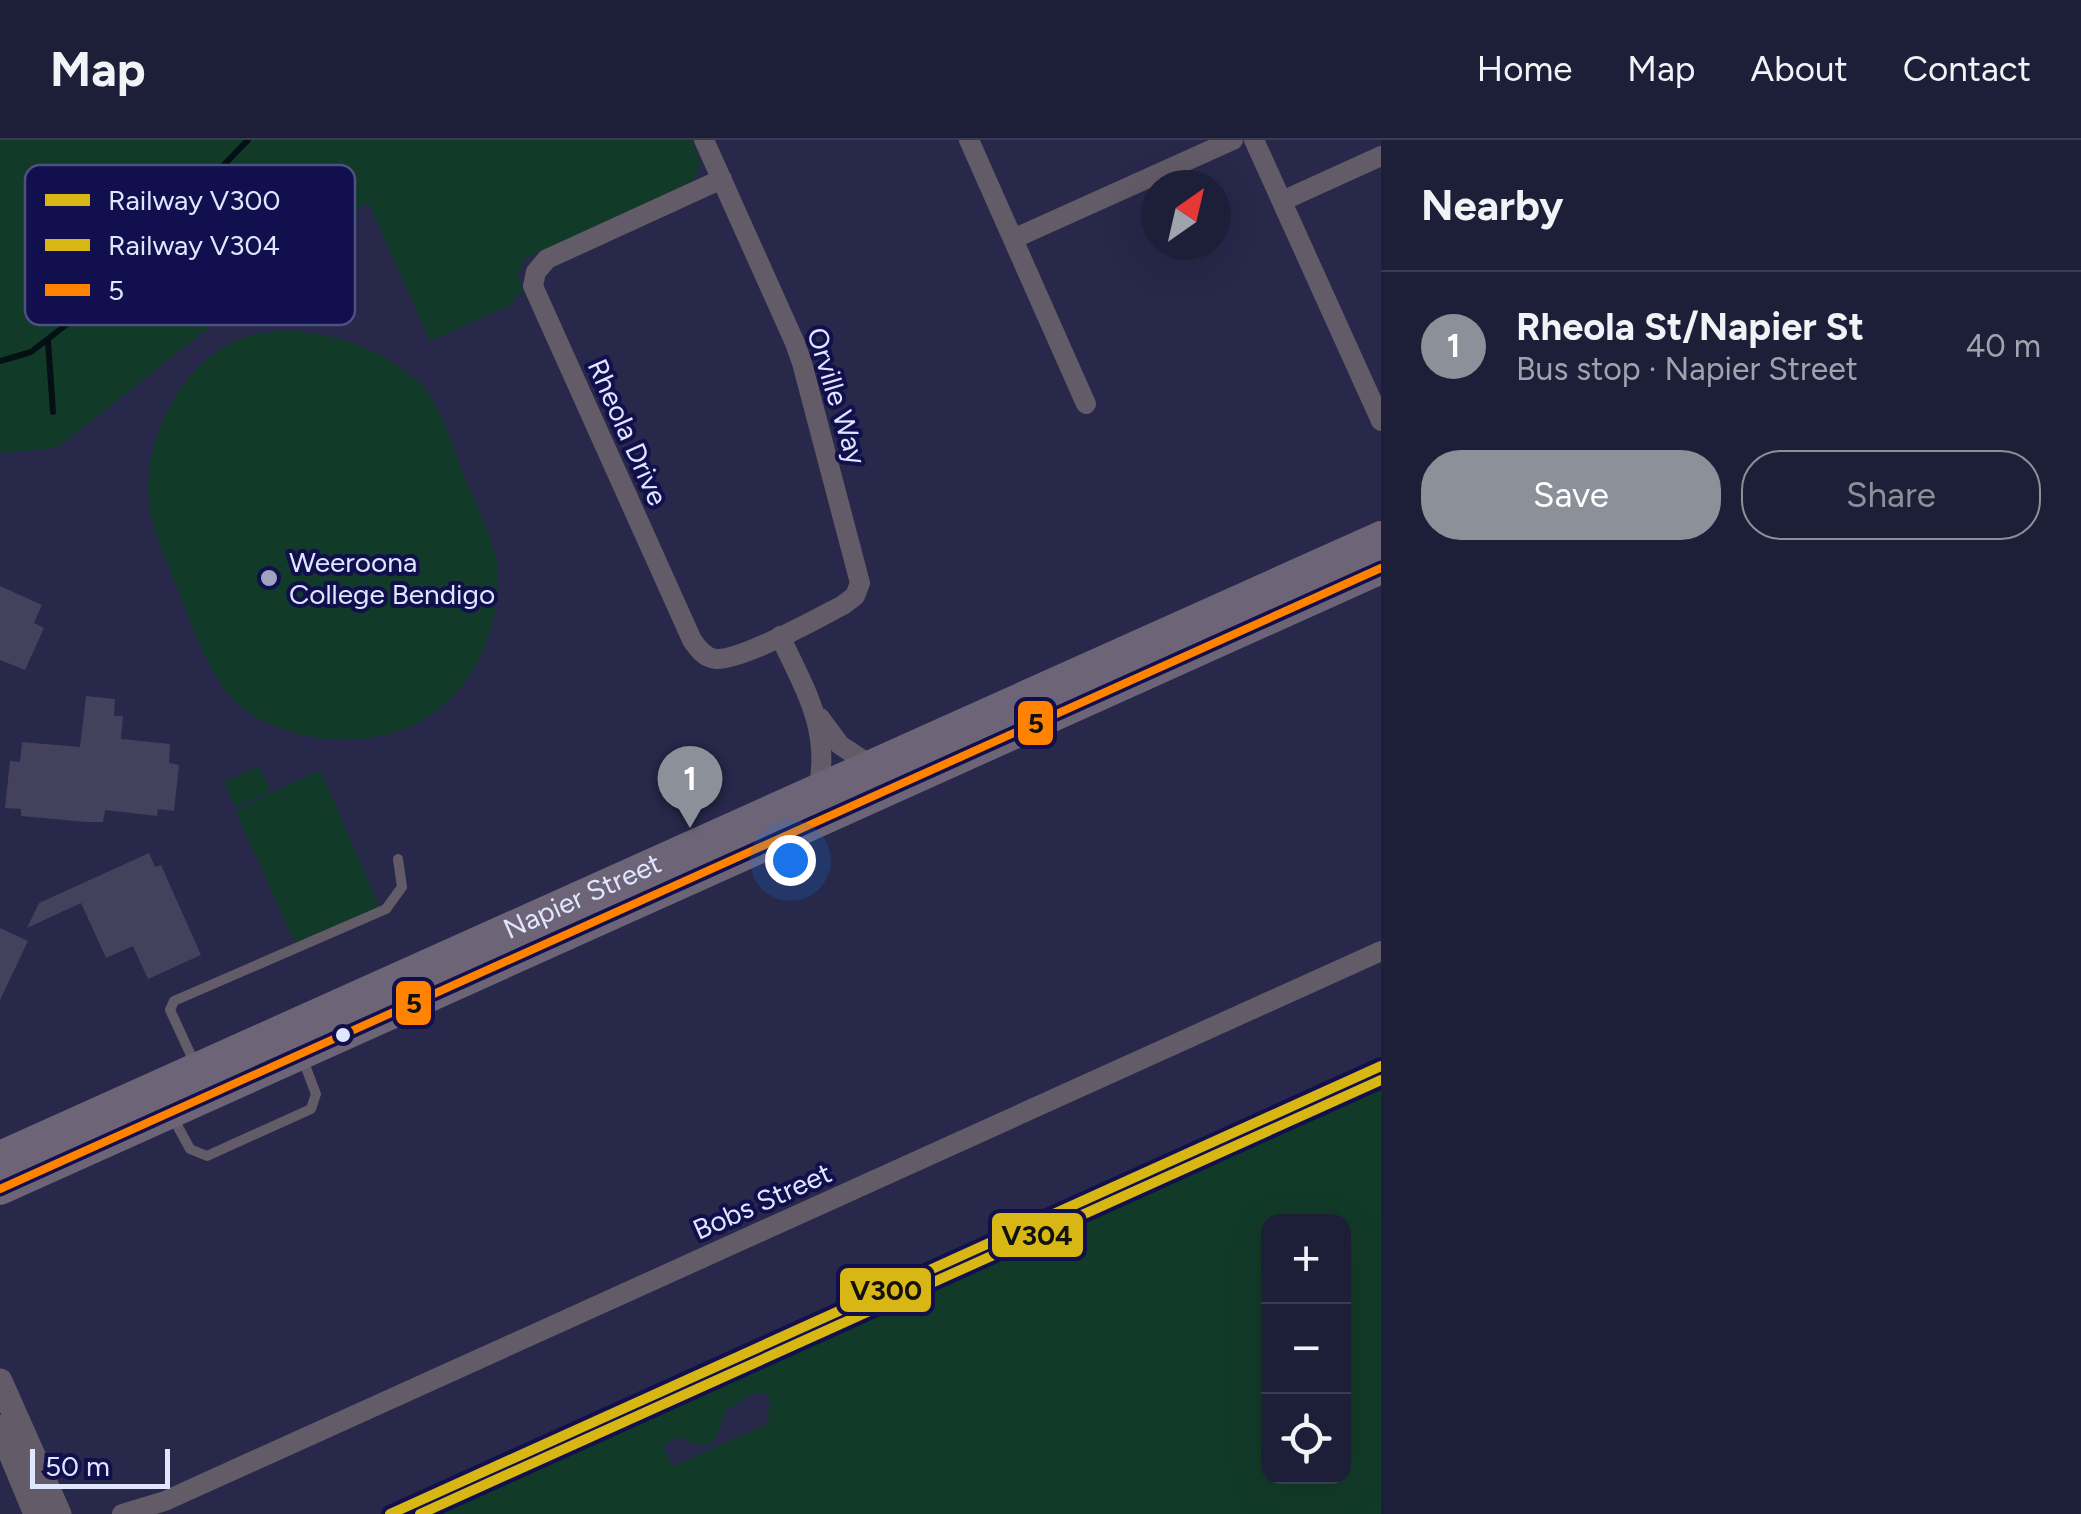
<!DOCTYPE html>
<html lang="en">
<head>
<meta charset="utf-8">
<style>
  body { margin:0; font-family:Figtree,sans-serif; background:#2a2b43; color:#f1f3f6 }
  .controls { position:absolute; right:30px; bottom:30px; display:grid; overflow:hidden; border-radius:20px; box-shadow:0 10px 40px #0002 }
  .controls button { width:90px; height:90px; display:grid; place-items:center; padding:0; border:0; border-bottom:2px solid #3b3c53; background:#1d1e38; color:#f1f3f6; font:50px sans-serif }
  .compass { position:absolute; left:1141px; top:30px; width:90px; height:90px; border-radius:50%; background:#1d1e38; box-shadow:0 10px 40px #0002; rotate:34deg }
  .scale { position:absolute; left:30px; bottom:25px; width:140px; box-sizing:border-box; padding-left:10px; border:5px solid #e0e6fd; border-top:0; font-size:28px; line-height:35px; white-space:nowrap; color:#e0e6fd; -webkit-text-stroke:8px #110f4d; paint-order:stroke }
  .you { position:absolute; left:790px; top:720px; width:35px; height:35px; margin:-25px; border:8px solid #fff; border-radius:50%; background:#1a73e8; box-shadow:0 0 0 15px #1a73e833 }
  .badge { display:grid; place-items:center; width:65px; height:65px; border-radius:50%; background:#8c9099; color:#fff; font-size:32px; font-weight:700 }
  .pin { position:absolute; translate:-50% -82px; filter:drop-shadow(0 2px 5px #0008) }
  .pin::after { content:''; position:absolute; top:52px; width:35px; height:30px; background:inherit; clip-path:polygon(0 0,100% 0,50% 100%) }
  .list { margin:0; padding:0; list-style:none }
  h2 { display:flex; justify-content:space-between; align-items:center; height:130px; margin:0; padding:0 40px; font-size:42px }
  h2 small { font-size:32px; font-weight:400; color:#a0a2ae }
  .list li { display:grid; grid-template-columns:65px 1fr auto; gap:30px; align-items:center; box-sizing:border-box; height:150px; padding:0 40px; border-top:2px solid #3b3c53 }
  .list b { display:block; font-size:38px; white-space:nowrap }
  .list p { margin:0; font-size:32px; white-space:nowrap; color:#a0a2ae }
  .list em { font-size:32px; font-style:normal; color:#a0a2ae }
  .actions { display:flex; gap:20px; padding:30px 40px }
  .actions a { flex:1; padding:22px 0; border:2px solid #8c9099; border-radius:40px; text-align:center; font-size:35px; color:#8c9099 }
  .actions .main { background:#8c9099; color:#fff }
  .icon { flex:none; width:55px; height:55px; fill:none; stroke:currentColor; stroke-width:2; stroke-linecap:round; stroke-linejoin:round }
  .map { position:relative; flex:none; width:1381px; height:1374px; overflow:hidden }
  header { display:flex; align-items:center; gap:60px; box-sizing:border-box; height:140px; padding:0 50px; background:#1d1e38; border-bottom:2px solid #3b3c53 }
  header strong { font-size:48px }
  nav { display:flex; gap:55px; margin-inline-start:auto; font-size:35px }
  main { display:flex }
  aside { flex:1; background:#1d1e38 }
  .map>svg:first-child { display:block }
</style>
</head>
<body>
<header>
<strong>Map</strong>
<nav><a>Home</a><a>Map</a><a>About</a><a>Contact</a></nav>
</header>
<main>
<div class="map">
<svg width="1381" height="1374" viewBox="0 0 1381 1374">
  <rect width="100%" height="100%" fill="#27284a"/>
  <g fill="#123a28" fill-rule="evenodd">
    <path d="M0,0H692C700,18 705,32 686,45L525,118L518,133L524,153L513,158L515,163L430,201L368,62L57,308L0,313Z"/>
    <path d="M288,191C334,193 377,207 413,237C440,259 449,298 462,329C473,359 490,390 497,421C499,430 497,441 497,451C495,515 451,581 385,595C338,605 289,599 248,572C217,553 195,496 183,463C173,435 155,399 150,371C139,303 182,215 251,195C262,192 277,192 288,191Z"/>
    <polygon points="259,626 271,651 235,667 224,642"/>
    <polygon points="320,630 380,767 295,803 235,670"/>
    <path d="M1381,949V1374H440ZM1268,1082H1344V1336H1268ZM753,1253H765L770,1259L767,1278L771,1282L673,1326L663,1306L676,1297C711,1311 716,1309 725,1271Z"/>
  </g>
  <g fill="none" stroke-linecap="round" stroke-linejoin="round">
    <g stroke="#051016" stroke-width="6">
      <polyline points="48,201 53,272"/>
      <polyline points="0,221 31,212 80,174 248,0"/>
    </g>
  </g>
  <g fill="#44415d">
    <polygon points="0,446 42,465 34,483 44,488 25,530 0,520"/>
    <polygon points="86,556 115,559 114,576 123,576 121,599 170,604 169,623 179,625 174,671 158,669 157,676 105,670 103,682 86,682 21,676 21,669 5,668 10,621 20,622 22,602 80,607"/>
    <polygon points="149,713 155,727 161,725 201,815 148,839 133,806 106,818 81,763 27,788 39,763"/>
    <polygon points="0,788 28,801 0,860"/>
  </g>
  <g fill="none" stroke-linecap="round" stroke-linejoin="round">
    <g stroke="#635b67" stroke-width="10">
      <polyline points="196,926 170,870 174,861 386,769 402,747 398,719"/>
      <polyline points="172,976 190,1009 207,1016 311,969 316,954 303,920"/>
    </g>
    <g stroke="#635b67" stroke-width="20">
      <path d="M704,0L795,203L802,223L860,443L855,456L843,465C818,478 741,521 716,519C705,518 698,509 692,500L533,146L536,132L547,119L722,39"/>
      <polyline points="969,0 1086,264"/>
      <polyline points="1254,0 1381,281"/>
      <polyline points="1282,61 1381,16"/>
      <polyline points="1013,99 1233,0"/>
      <path d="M780,496C805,550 831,589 818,651"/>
      <polyline points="820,578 840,605 872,626"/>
      <polyline points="122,1374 165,1361 1381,811"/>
    </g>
    <g stroke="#635b67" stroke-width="25">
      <polyline points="0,1241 59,1374"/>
      <polyline points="0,1287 36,1374"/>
    </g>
    <g stroke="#6e6477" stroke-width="32">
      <path id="s1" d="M0,1017L1381,397"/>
      <polyline points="0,1049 1381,428"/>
    </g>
    <defs>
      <polyline id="bus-1" points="0,1049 1381,428"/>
    </defs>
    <use href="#bus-1" stroke="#110f4d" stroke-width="15"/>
    <use href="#bus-1" stroke="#ff8200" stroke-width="8"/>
    <defs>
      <polyline id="rail-1" points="390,1374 1381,926"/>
      <polyline id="rail-2" points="420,1374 1381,940"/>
    </defs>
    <use href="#rail-1" stroke="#110f4d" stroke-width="18"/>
    <use href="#rail-2" stroke="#110f4d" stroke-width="18"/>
    <use href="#rail-1" stroke="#d8b715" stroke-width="10"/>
    <use href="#rail-2" stroke="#d8b715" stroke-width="10"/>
  </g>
  <circle fill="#9fa4be" stroke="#110f4d" stroke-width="4" cx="269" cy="438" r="10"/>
  <circle fill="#e0e6fd" stroke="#110f4d" stroke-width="4" cx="343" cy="895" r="9"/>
  <g text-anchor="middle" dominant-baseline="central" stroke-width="8" stroke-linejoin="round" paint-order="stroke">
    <g font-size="28" fill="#e0e6fd" stroke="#110f4d">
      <text transform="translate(837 256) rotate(73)">Orville Way</text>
      <text transform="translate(628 292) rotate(66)">Rheola Drive</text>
      <text stroke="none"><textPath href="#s1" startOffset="638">Napier Street</textPath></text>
      <text transform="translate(762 1061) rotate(-24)">Bobs Street</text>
    </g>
    <g font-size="28" fill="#e0e6fd" stroke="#110f4d" text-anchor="start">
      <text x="289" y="422">Weeroona<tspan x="289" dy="32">College Bendigo</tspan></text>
    </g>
  </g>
  <rect x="25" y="25" width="330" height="160" rx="15" fill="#110f4d" stroke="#4f5082" stroke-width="2.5"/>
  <rect x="45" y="54" width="45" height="12" fill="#d8b715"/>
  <rect x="45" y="99" width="45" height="12" fill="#d8b715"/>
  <rect x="45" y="144" width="45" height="12" fill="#ff8200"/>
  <g font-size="28" fill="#e0e6fd">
    <text x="108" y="70">Railway V300</text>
    <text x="108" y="115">Railway V304</text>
    <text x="108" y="160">5</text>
  </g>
  <g stroke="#110f4d" stroke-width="4">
    <rect x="1016" y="559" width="39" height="48" rx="10" fill="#ff8200"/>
    <rect x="394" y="839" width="39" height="48" rx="10" fill="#ff8200"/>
    <rect x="990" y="1071" width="95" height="48" rx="10" fill="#d8b715"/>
    <rect x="838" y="1126" width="95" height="48" rx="10" fill="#d8b715"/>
  </g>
  <g font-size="28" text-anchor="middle" font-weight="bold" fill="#111">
    <text x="1036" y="593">5</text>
    <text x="414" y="873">5</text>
    <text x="1037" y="1105">V304</text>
    <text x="886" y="1160">V300</text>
  </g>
</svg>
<div class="controls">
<button>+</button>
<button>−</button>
<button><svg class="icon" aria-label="locate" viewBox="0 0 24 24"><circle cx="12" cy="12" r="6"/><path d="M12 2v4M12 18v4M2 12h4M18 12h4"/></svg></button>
</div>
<svg class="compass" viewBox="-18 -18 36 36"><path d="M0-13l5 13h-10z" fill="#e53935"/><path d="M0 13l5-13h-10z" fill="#a0a2ae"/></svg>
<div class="scale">50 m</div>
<div class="you"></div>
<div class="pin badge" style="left:690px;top:688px">1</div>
</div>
<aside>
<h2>Nearby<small></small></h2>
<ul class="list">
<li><span class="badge">1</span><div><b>Rheola St/Napier St</b><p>Bus stop · Napier Street</p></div><em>40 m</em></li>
</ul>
<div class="actions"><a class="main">Save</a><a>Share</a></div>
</aside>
</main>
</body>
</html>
